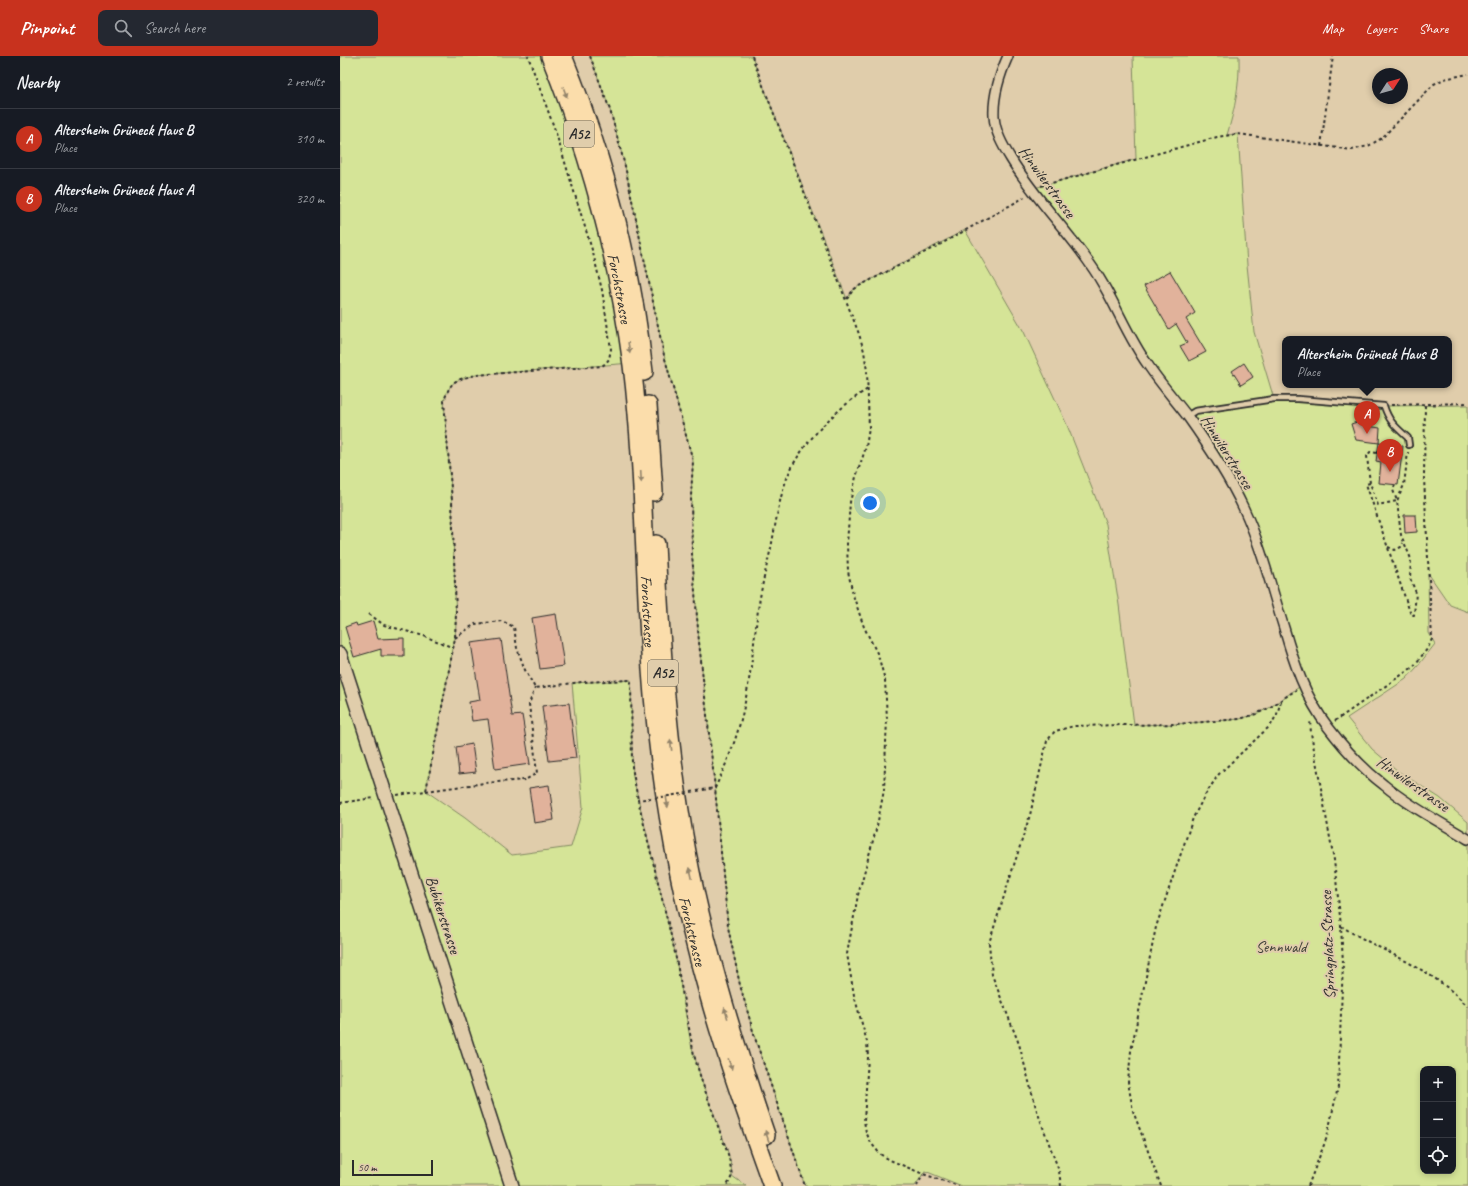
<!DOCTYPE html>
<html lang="en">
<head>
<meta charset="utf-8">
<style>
  body { margin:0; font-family:Caveat,sans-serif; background:#242831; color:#f1f3f6 }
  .controls { position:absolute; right:12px; bottom:12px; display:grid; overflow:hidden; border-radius:8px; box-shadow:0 2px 6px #0003 }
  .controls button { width:36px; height:36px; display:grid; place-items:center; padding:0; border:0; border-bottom:1px solid #363941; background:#171b24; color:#f1f3f6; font:20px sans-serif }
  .compass { position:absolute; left:1032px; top:12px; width:36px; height:36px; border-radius:50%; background:#171b24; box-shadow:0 2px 6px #0003; rotate:54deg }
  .scale { position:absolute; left:12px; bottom:10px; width:81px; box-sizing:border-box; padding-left:4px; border:2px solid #2b2b2b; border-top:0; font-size:11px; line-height:14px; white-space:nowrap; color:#2b2b2b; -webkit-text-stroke:3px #e0cdab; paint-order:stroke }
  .you { position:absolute; left:530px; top:447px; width:14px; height:14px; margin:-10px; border:3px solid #fff; border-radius:50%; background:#1a73e8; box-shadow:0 0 0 6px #1a73e833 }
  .badge { display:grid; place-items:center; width:26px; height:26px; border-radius:50%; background:#c8321e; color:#fff; font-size:13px; font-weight:700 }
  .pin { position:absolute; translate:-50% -33px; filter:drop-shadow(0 1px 2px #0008) }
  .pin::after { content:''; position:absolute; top:21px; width:14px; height:12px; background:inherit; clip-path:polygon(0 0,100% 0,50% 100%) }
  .popup { position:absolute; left:942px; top:280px; width:170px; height:52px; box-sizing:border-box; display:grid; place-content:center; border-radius:8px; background:#171b24; filter:drop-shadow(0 1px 3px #0005); font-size:13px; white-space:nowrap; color:#9ea1a6 }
  .popup b { font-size:15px; color:#f1f3f6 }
  .popup::after { content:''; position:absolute; left:50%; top:100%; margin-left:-8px; border:8px solid transparent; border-top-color:#171b24 }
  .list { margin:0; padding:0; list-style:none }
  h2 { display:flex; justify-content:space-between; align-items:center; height:52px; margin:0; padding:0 16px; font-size:17px }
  h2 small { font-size:13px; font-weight:400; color:#9ea1a6 }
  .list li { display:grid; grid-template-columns:26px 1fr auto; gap:12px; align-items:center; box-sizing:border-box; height:60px; padding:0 16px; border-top:1px solid #363941 }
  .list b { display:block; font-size:15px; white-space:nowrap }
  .list p { margin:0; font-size:13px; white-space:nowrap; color:#9ea1a6 }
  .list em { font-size:13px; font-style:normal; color:#9ea1a6 }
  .icon { flex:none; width:22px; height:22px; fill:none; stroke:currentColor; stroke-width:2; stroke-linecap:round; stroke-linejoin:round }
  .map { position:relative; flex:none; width:1128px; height:1130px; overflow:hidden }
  header { display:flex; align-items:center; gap:24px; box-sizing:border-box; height:56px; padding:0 20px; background:#c8321e; color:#fff }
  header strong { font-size:19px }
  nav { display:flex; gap:22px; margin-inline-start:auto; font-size:14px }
  .search { width:280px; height:36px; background:#242831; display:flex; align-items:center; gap:10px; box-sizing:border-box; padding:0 14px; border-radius:8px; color:#9ea1a6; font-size:15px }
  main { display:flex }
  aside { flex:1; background:#171b24 }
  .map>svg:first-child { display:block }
</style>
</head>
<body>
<header>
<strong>Pinpoint</strong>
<div class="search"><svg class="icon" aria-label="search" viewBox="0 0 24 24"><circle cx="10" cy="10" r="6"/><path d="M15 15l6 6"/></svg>Search here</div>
<nav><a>Map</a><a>Layers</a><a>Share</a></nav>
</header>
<main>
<aside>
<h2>Nearby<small>2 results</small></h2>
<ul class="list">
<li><span class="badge">A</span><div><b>Altersheim Grüneck Haus B</b><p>Place</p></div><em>310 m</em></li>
<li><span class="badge">B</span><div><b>Altersheim Grüneck Haus A</b><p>Place</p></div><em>320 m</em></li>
</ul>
</aside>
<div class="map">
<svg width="1128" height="1130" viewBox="0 0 1128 1130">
  <rect width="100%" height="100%" fill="#e0cdab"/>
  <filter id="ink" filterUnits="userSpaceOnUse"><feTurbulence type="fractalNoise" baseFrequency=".025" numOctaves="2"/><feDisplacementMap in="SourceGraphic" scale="8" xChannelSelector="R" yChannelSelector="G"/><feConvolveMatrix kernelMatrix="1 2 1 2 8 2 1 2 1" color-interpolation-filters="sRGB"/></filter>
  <g filter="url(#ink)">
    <g fill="#d5e497" stroke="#808861" fill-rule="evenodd">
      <path d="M0,0H210L223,32L292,307L136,319C115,324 111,324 104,345L112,445L116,568L115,582L86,735L125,762L172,799L231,791L243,751L232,627L291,624L292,698L293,721L334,892L351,988L362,1026L387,1093L391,1109L392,1120L406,1130H0Z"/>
      <path d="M250,0H412L417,14L507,243L513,234L519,230L625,174L684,276L727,369L766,468L779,549L794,669L837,668L900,663L916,658L929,652L962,629L901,447L816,320L764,230L691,133L796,103L793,0H899C900,27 895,53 887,79L898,78L907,209L914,276L934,343L1044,350L1128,349V556L1110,549L1088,517L1089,577L1095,588L1077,611L1066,623L1007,662L1032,693L1059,716L1100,742L1128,766V1130H622L585,1115L575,1130H465L415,982L400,929L388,871L375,732L359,586L352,498L351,440L353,405L324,299L285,110L270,54ZM1083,1013H1113V1115H1083Z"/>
    </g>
    <g fill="#e1b29b" stroke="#2b2b2b">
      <polygon points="830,215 855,257 846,263 866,296 849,305 840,290 847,287 836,268 829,273 804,230"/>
      <polygon points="904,307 913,321 901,329 892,315"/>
      <polygon points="1026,363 1028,370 1040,372 1039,387 1016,384 1011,368"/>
      <polygon points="1039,387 1063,390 1058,429 1039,427 1041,406 1036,405"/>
      <polygon points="1064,459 1076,459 1077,476 1065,477"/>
      <polygon points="216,558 224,610 200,613 192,562"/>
      <polygon points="33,565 38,583 64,582 64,600 41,600 41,593 14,601 5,571 16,567 17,570"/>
      <polygon points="161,583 172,660 182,659 190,708 155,713 148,663 132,665 129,646 140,644 131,587"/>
      <polygon points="229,647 236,702 209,705 202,650"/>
      <polygon points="132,688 136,716 119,718 116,691"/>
      <polygon points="209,729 214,764 194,767 189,732"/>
    </g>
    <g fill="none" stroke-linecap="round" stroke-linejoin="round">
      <defs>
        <path id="lane" d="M847,360L855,355L934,343H958L1044,350C1049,366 1056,371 1068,382L1069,389"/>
        <path id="street" d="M668,0C660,18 653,39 654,60C655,76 663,90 671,103C698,148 738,184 764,230C779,256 790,284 808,309C820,327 835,344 848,361C868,389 888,419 903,451C921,489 931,531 944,572C954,607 965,641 988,671C1004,692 1023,713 1044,729C1069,750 1100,766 1128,783"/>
        <polyline id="secondary" points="0,598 172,1130"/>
        <g id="highway">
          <path id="s1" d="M210,0C250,99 278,203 292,309C307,432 303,557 317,680C327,767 344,853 368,937C386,1002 409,1066 432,1130"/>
          <path d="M223,0C264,101 292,208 304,316"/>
          <polyline points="308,349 314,436"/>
          <path d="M316,488C321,592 328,694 347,796C365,892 394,986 426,1079"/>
        </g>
      </defs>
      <use href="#lane" stroke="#2b2b2b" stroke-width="8"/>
      <use href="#street" stroke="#2b2b2b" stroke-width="12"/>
      <use href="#secondary" stroke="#2b2b2b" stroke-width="16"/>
      <use href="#highway" stroke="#2b2b2b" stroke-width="20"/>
      <g stroke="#2b2b2b" stroke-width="2" stroke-dasharray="3 3" stroke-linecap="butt">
        <polyline points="250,0 270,54 285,110 324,299 353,405 351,440 352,498 359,586 375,732 388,871 400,929 415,982 465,1130"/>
        <polyline points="412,0 417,14 519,278 524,295 527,315 529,372 526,391 516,421 510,446 507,488 508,515 513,539 524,571 538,599 545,624 547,663 544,734 537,770 518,839 507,898 514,939 527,986 528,1001 524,1065 526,1076 531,1087 540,1098 550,1104 583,1118 619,1130"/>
        <polyline points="981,90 993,0"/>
        <polyline points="701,130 877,81 898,78 1012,94 1028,90 1042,82 1094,28 1104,23 1128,18"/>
        <polyline points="507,243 513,234 519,230 601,188 685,141"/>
        <polyline points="1051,349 1128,347"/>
        <polyline points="1037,397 1030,396 1027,400 1030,427 1038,449 1057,445 1053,434 1055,429"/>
        <polyline points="1030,427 1026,428 1071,559 1074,559 1076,537 1070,522 1071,503 1061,479 1057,445 1064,429 1068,396"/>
        <polyline points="1048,491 1055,494 1061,491 1063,487"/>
        <polyline points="29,558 44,569 84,580 114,592"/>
        <polyline points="115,582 135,568 162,565 174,571 177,592 185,614 195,632 242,626 291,624 292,711 298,744"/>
        <polyline points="995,665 1073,611 1088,592 1092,583 1084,422 1085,348"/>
        <polyline points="86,735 145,727 185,724 197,717 189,648 195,632"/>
        <path d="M351,736L375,732C385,711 394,690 400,667C410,631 413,592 418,554C421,533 426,512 431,492C436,467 439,439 450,415C464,385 499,350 528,333"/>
        <path d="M57,739L86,735L115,582L116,557L112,445L104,345C111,324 115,324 136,319L262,310L266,307L269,303L271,293L262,234L253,197L215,74L188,0"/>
        <polyline points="311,742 298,744 334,892 354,999 362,1026 389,1101 392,1120 387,1130"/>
        <polyline points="0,747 34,742"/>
        <path d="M1001,870C1045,898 1092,911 1128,951"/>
        <polyline points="577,1130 583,1119"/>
        <polyline points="721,1130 719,1115 696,1052 679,988 652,919 649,887 690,759 707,685 715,675 734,670 837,668 900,663 916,658 929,652 956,634"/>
        <polyline points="821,1130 793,1055 788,1026 791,995 816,871 853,762 865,739 879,718 931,669 937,658 941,645"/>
        <polyline points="968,1130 987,1081 998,1031 1003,907 1001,870 994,804 971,677 970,664"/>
      </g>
      <use href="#lane" stroke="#e0cdab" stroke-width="4.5"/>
      <use href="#street" stroke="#e0cdab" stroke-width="9"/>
      <use href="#secondary" stroke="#e0cdab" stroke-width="13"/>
      <use href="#highway" stroke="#fbddab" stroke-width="17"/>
      <polyline stroke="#2b2b2b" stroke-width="2" stroke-dasharray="3 3" stroke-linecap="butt" points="315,742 348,737"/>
    </g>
    <defs><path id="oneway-solid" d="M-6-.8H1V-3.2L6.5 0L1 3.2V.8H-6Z"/></defs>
    <g fill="#93846b">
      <use href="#oneway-solid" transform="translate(225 36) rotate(70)"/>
      <use href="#oneway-solid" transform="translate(289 292) rotate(81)"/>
      <use href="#oneway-solid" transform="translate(301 421) rotate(87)"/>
      <use href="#oneway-solid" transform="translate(331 689) rotate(-97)"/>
      <use href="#oneway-solid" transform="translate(327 746) rotate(81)"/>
      <use href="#oneway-solid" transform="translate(351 817) rotate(-102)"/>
      <use href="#oneway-solid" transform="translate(386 957) rotate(-107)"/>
      <use href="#oneway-solid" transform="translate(390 1008) rotate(72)"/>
      <use href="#oneway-solid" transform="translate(427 1080) rotate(-109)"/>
    </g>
  </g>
  <g text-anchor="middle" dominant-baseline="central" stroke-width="4" stroke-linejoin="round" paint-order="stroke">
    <g fill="#e0cdab" stroke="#615c51" stroke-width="1">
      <rect x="224" y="65" width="30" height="26" rx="3"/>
      <rect x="308" y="604" width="30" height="26" rx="3"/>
    </g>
    <g font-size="15" font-weight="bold" fill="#2b2b2b">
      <text x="239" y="78">A52</text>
      <text x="323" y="617">A52</text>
    </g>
    <g font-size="16" fill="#2b2b2b" stroke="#e0cdab">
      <text transform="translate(707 126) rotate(54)">Hinwilerstrasse</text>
      <text stroke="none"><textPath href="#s1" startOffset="243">Forchstrasse</textPath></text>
      <text transform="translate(887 396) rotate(58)">Hinwilerstrasse</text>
      <text stroke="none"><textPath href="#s1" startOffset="567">Forchstrasse</textPath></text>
      <text transform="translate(1073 728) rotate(35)">Hinwilerstrasse</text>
      <text transform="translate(103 859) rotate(72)">Bubikerstrasse</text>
      <text stroke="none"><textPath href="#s1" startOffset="891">Forchstrasse</textPath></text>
      <text transform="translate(988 889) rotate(-92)">Springplatz-Strasse</text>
    </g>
    <g font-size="16" fill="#3c3e36" stroke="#e0cdab">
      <text x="941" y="891">Sennwald</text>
    </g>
  </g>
</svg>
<div class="controls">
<button>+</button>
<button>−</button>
<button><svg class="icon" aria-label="locate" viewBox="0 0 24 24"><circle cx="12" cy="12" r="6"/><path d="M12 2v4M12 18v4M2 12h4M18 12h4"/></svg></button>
</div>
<svg class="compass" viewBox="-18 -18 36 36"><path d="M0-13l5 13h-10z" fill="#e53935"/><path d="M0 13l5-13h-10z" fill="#9ea1a6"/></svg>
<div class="scale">50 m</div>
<div class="you"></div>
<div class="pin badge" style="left:1027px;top:378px">A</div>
<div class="popup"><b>Altersheim Grüneck Haus B</b>Place</div>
<div class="pin badge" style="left:1050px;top:416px">B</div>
</div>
</main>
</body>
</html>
